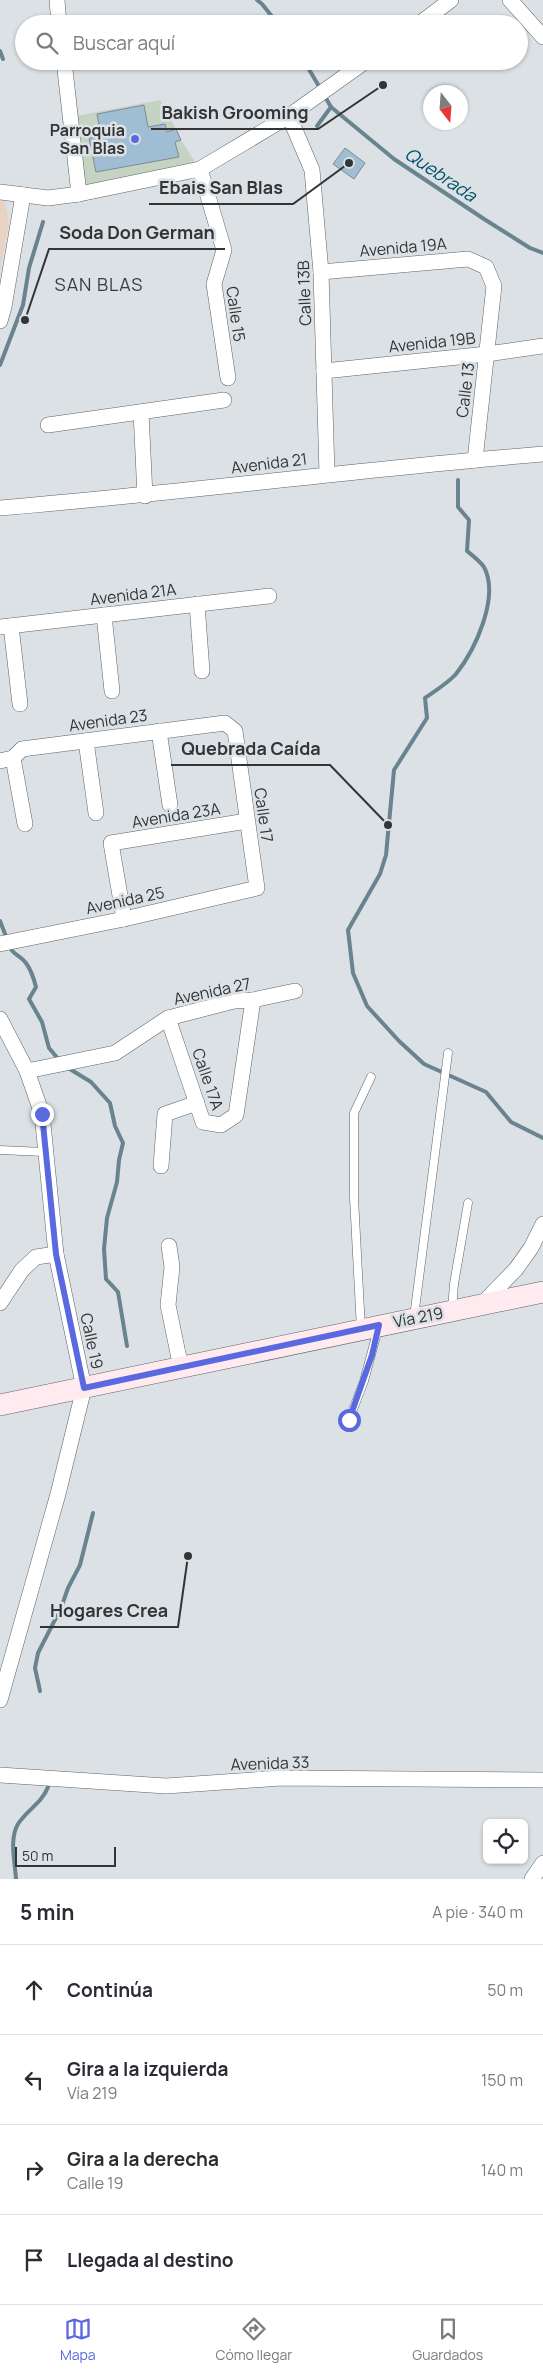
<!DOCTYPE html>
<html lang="es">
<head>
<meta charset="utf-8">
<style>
  body { margin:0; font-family:Manrope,sans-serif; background:#f2f2f3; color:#2b2b33 }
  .controls { position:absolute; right:15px; bottom:15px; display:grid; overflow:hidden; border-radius:8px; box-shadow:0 1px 4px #0004 }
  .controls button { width:45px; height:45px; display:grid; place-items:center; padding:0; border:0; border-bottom:1px solid #e1e1e2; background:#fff; color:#2b2b33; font:25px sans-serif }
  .compass { position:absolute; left:423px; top:85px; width:45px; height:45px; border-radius:50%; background:#fff; box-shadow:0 1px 4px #0004; rotate:163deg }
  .scale { position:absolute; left:15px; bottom:12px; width:101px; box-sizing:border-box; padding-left:5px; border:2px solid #323436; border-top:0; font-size:14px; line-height:18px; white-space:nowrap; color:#323436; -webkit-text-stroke:4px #dbe1e5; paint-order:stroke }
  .stop { position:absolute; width:15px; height:15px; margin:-11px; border:4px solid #5a69e0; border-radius:50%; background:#fff }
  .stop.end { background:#5a69e0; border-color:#fff; box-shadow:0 1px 5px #0008 }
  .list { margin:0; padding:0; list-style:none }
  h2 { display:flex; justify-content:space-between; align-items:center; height:65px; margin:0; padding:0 20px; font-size:21px }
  h2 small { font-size:16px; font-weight:400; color:#7c7c81 }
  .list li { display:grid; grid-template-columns:32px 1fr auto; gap:15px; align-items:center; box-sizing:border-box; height:90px; padding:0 20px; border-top:1px solid #e1e1e2 }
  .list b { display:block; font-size:19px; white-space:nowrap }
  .list p { margin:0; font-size:16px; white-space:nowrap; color:#7c7c81 }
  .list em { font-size:16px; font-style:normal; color:#7c7c81 }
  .icon { flex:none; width:28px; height:28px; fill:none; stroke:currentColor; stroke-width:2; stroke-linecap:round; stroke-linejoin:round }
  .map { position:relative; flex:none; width:543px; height:1879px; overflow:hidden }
  .search { position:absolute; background:#fff; box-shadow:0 1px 4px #0004; left:15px; right:15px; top:15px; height:55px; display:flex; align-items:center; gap:12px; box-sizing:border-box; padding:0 18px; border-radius:28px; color:#7c7c81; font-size:19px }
  .sheet { height:425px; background:#fff }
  nav { display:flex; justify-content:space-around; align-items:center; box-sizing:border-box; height:70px; border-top:1px solid #e1e1e2; background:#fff; font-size:14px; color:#7c7c81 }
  nav a { display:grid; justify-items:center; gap:2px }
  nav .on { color:#5a69e0 }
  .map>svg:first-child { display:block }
</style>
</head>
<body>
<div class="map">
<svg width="543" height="1879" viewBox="0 0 543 1879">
  <rect width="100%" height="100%" fill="#dbe1e5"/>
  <polygon fill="#e7d2c4" points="0,197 5,203 9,223 0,271"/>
  <polygon fill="#c5d3c2" points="160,100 176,129 167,132 165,124 148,127 144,105 97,114 101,136 89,139 96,172 179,156 175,142 181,140 195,162 85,187 76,116"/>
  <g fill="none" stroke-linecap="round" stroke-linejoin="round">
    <g stroke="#69848e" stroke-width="4">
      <polyline points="257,0 262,4 278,24"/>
      <polyline points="0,51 3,59"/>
      <polyline points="304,61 320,88"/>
      <polyline points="331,107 394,159 484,219 530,248 543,253"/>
      <polyline points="317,126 331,107 324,95"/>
      <polyline points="0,365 23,305 29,268 43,222"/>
      <path d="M458,480V507L469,520L467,551C472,555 480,561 484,567C500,597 475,650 456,674C448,683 435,691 425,698L427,718L394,770L386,855L380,874L348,930L353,973L367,1006L399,1041L424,1064L486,1092L511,1122L543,1138"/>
      <polyline points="0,921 7,939"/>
      <path d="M9,946C13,955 21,956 26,963C31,970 34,979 36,987L29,999L42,1022L49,1048L60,1061"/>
      <polyline points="65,1066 91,1082 110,1103 115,1126 123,1143 119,1160 117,1182 107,1218 104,1249 106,1279 118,1292 127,1346"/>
      <polyline points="40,1691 35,1668 38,1653 61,1608 68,1588 80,1565 93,1513"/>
      <path d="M16,1879C15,1862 9,1839 18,1824C27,1810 42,1803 48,1787"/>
    </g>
  </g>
  <g fill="#9fbdd3" stroke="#84898d">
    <polygon points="144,105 148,127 165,124 167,132 176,129 181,140 175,142 179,157 96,172 89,138 101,136 97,114"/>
    <polygon points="345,148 365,163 354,179 333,164"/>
  </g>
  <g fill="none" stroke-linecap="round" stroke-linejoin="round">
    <defs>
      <g id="service">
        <polyline points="0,1150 44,1152"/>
        <polyline points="452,1309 454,1284 468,1203"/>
        <polyline points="414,1317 448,1053"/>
        <polyline points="361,1329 354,1198 354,1113 371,1077"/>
        <polyline points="349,1420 364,1381 378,1329"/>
      </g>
      <g id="minor">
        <polyline points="57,0 59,24"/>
        <polyline points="510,0 543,37"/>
        <polyline points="419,24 451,0"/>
        <polyline points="64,61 79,194"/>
        <polyline points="289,116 312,170 321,272 327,474"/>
        <polyline points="200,169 224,250 214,284 228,378"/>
        <polyline points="0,192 48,198 79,194 200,169 289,116 366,61"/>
        <polyline points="321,272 468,259 486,267 494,286 475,460"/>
        <polyline points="0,321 4,307 23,195"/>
        <polyline points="324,371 487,354 543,346"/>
        <polyline points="141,412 145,496"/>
        <polyline points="48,425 224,400"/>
        <path d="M0,508C181,493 362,469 543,454"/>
        <polyline points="197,604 202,671"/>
        <polyline points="104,615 112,691"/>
        <polyline points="11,626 20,704"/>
        <polyline points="0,627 269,596"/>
        <polyline points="159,731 170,805"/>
        <polyline points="86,741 96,813"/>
        <polyline points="13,758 25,824"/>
        <polyline points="0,761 13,758 22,749 225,723 235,731 257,888 124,919 0,944"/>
        <polyline points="124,919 111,843 247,821"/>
        <polyline points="168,1018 203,1122 221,1125 236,1115 253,1000"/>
        <polyline points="0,1019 27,1071 42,1114 56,1254 84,1388 58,1494 0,1700"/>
        <polyline points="27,1071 115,1053 168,1018 234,1001 253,1000 295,991"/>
        <polyline points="161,1166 165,1114 197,1103"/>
        <polyline points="169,1246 172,1267 168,1305 181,1368"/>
        <polyline points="0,1303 22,1270 36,1257 56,1254"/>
        <polyline points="482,1304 516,1269 531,1248 543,1224"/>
        <polyline points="0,1775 166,1786 281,1778 543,1780"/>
        <polyline points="532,1879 543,1863"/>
      </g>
      <polyline id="secondary" points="0,1405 543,1292"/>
    </defs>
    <use href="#service" stroke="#5e6367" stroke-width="9"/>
    <use href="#minor" stroke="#5e6367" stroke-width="16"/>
    <use href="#secondary" stroke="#5e6367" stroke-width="22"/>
    <use href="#service" stroke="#fff" stroke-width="8"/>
    <use href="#minor" stroke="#fff" stroke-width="15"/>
    <use href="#secondary" stroke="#ffeaef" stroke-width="21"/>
  </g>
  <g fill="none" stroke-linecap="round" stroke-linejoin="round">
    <polyline stroke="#5a69e0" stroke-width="6" points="42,1114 56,1254 84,1388 379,1325 372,1355 349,1420"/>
  </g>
  <circle fill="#5a69e0" stroke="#dbe1e5" stroke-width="2" cx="135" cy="139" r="5"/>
  <g text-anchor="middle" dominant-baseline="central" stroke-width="5" stroke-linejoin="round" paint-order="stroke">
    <g font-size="16" font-weight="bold" fill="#323436" stroke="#dbe1e5" text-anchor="end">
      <text x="125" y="130">Parroquia<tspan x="125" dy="18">San Blas</tspan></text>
    </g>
    <g font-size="16" fill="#323436" stroke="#dbe1e5">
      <text transform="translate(403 247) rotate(-5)">Avenida 19A</text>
      <text transform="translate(304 293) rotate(-92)">Calle 13B</text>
      <text transform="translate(236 314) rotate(82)">Calle 15</text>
      <text transform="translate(432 342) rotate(-6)">Avenida 19B</text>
      <text transform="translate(465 390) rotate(-83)">Calle 13</text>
      <text transform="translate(269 463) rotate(-7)">Avenida 21</text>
      <text transform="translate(133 594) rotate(-7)">Avenida 21A</text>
      <text transform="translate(108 720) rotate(-8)">Avenida 23</text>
      <text transform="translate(176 815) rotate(-9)">Avenida 23A</text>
      <text transform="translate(264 815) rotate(82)">Calle 17</text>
      <text transform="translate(125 900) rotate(-12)">Avenida 25</text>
      <text transform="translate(212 991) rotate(-12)">Avenida 27</text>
      <text transform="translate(208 1079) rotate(71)">Calle 17A</text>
      <text transform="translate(418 1317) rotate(-11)">Vía 219</text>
      <text transform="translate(92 1341) rotate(78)">Calle 19</text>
      <text transform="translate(270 1763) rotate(-2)">Avenida 33</text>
    </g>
    <g font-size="18" font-style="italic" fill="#005468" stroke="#dbe1e5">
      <text transform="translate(441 174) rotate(34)">Quebrada</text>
    </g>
    <g font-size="18" letter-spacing="1" fill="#373c40" stroke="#dbe1e5">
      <text x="99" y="284">SAN BLAS</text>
    </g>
  </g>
  <path fill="none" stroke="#323436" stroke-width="2" d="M383 85L318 129H151M349 163L293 204H149M25 320L49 249H225M388 825L330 765H171M188 1556L178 1627H40"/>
  <g fill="#323436" stroke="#dbe1e5" stroke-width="2">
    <circle cx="383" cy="85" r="5"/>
    <circle cx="349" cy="163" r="5"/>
    <circle cx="25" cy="320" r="5"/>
    <circle cx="388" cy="825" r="5"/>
    <circle cx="188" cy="1556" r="5"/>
  </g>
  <g font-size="18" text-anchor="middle" font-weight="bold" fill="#323436" stroke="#dbe1e5" stroke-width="5" stroke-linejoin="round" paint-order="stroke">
    <text x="235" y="119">Bakish Grooming</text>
    <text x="221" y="194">Ebais San Blas</text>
    <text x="137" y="239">Soda Don German</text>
    <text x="251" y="755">Quebrada Caída</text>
    <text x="109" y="1617">Hogares Crea</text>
  </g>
</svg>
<div class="controls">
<button><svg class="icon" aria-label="locate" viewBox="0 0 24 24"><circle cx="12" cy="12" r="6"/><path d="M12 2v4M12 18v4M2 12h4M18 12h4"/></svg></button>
</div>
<svg class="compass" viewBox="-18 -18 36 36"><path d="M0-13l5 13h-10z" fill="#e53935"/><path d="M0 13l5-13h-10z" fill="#7c7c81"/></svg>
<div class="scale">50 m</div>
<div class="stop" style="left:349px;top:1420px"></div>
<div class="stop end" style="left:42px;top:1114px"></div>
<div class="search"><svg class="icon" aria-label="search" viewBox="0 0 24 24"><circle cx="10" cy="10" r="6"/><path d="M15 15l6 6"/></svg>Buscar aquí</div>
</div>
<section class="sheet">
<h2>5 min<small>A pie · 340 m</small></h2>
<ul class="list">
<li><svg class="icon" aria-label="ahead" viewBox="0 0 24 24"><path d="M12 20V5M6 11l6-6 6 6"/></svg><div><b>Continúa</b></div><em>50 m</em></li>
<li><svg class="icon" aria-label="left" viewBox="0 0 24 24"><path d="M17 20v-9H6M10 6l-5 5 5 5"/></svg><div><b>Gira a la izquierda</b><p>Vía 219</p></div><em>150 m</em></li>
<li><svg class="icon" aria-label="right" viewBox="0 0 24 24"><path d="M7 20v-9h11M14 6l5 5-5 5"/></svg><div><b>Gira a la derecha</b><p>Calle 19</p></div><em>140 m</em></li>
<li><svg class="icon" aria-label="arrive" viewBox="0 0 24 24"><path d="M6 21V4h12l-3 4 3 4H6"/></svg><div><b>Llegada al destino</b></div></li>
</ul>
</section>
<nav>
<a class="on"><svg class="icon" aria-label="map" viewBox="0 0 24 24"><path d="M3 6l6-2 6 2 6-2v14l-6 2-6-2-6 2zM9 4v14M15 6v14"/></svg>Mapa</a>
<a><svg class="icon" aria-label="directions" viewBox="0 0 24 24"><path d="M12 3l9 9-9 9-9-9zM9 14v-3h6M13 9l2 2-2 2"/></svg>Cómo llegar</a>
<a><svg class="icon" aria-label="saved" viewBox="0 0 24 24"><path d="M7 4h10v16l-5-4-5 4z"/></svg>Guardados</a>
</nav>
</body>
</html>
